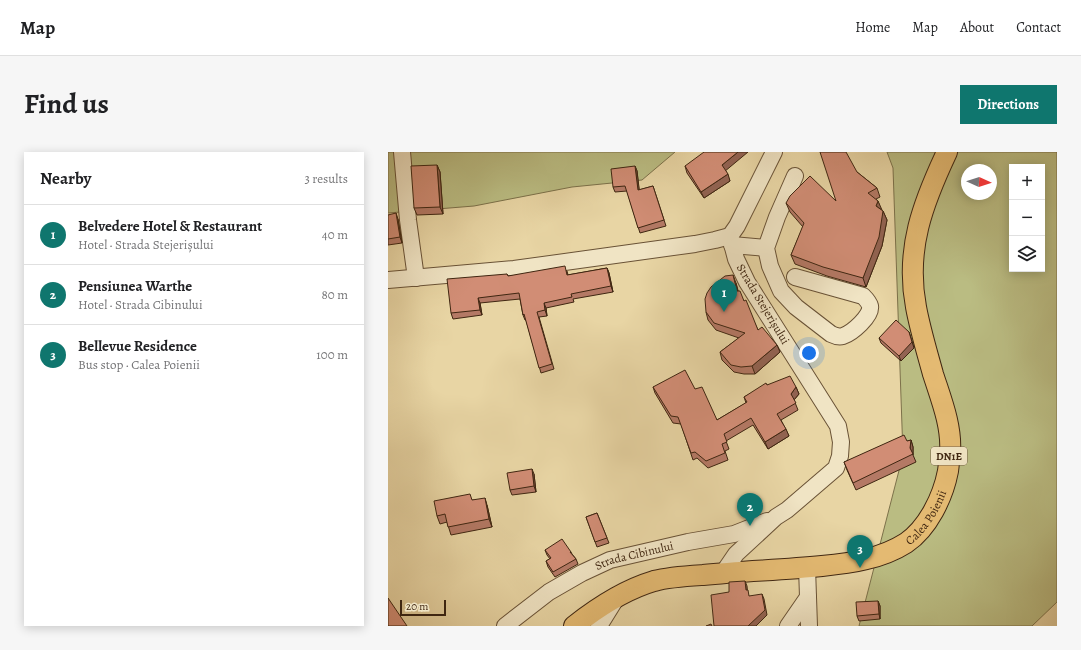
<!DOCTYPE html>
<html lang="en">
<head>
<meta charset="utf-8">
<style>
  body { margin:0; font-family:Alegreya,serif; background:#f6f6f6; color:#202124 }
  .controls { position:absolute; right:12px; top:12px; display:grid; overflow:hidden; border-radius:0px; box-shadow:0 2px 10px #0003 }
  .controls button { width:36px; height:36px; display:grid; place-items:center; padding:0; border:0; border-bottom:1px solid #e0e0e0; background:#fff; color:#202124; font:20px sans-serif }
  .compass { position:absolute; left:573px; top:12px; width:36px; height:36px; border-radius:50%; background:#fff; box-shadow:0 2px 10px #0003; rotate:93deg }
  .scale { position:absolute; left:12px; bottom:10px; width:46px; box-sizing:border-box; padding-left:4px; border:2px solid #3f2611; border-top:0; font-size:11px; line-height:14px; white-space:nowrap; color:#3f2611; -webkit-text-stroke:3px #f0e4c4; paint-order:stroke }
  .you { position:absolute; left:421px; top:201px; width:14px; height:14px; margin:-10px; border:3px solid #fff; border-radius:50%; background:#1a73e8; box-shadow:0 0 0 6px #1a73e833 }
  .badge { display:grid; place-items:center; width:26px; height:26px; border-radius:50%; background:#0f766e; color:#fff; font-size:13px; font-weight:700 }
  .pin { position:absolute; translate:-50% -33px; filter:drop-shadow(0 1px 2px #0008) }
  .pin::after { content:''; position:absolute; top:21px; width:14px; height:12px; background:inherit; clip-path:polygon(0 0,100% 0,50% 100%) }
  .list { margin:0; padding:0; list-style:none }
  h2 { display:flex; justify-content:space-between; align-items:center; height:52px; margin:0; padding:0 16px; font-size:17px }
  h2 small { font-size:13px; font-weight:400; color:#757577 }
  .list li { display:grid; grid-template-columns:26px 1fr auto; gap:12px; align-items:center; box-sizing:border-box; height:60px; padding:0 16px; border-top:1px solid #e0e0e0 }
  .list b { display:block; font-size:15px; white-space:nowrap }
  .list p { margin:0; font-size:13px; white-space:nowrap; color:#757577 }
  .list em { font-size:13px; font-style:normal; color:#757577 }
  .icon { flex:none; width:22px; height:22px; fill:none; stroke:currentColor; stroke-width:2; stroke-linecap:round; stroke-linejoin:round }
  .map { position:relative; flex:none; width:669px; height:474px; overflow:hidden; border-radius:0px }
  header { display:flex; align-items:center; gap:24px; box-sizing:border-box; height:56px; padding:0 20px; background:#fff; border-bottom:1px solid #e0e0e0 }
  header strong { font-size:19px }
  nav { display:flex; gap:22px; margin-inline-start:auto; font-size:14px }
  .intro { display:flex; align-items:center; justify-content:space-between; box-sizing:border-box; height:96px; padding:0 24px }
  h1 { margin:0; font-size:28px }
  .button { padding:10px 18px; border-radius:0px; background:#0f766e; color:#fff; font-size:14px; font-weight:700 }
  main { display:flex; gap:24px; padding:0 24px }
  aside { flex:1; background:#fff; border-radius:0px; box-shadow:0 2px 10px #0003 }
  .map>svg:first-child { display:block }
</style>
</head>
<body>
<header>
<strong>Map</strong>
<nav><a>Home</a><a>Map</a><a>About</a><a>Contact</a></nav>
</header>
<div class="intro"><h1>Find us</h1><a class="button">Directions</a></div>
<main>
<aside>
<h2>Nearby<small>3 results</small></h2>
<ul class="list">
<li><span class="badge">1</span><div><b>Belvedere Hotel &amp; Restaurant</b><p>Hotel · Strada Stejerișului</p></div><em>40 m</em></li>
<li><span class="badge">2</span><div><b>Pensiunea Warthe</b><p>Hotel · Strada Cibinului</p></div><em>80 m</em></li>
<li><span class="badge">3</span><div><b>Bellevue Residence</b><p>Bus stop · Calea Poienii</p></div><em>100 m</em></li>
</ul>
</aside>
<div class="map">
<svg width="669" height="474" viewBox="0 0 669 474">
  <rect width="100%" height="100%" fill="#e8d5a4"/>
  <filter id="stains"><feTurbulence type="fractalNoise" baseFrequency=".005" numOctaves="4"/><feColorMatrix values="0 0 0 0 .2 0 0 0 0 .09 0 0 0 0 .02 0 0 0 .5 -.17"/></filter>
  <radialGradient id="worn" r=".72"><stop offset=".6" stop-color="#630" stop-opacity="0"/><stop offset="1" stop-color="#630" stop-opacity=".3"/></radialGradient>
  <g fill="#babc82" stroke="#7c714a" fill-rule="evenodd">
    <polygon points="0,0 287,0 254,28 184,35 86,54 0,61"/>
    <path d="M499,0H669V450L644,474H471L515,303L505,16ZM624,15H654V117H624ZM579,18H603V42H579Z"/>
  </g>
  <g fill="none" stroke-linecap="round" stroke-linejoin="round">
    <defs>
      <g id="minor">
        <polyline points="14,0 20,68 28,126"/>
        <polyline points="344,93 378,96"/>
        <path d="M407,125L475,144C478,147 481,150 482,154C484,164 464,181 455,184C451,185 447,184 443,182L408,155L393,139L382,114L378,96L389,65L407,24"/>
        <polyline points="0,128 126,117 307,92 327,88 342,84 349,74 386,0"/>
        <polyline points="335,421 348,402 388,365 399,358 448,316 452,304 453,290 450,274 359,130 348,107 342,84"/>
        <polyline points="420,445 421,474"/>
        <path id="s1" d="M117,474L161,440L194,421L222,408L300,390L346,382L379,369"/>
        <polyline points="211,474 229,445"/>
        <polyline points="400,474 420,445 419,415"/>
      </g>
      <g id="major">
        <path id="s2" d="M186,474C210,455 236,438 266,429C281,425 299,424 315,423C355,419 394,418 434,414C463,411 493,407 518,391C540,376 555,345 560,319C561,313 561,307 562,300C564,274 553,247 545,222C539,200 532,177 528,155C517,97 535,51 559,0"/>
      </g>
    </defs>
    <use href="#minor" stroke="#695236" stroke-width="18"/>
    <use href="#major" stroke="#3f2611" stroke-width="22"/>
    <use href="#minor" stroke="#f0e4c4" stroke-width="16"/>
    <use href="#major" stroke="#e4ba72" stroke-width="20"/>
  </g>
  <g fill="#b47965" stroke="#3f2611">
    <polygon points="49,13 52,20 55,62 29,63 26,56"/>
    <polygon points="247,14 249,19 251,38 265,34 278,74 252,81 239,39 227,40 225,35"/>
    <polygon points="297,14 338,19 342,29 316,46 299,21"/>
    <polygon points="469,20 489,36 492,45 488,47 490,49 493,58 495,59 499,68 494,94 478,135 439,124 407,112 403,103 415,75 402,60 398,51 448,49"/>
    <polygon points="0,63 10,67 14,91 0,93"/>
    <polygon points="219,116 221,121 225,140 185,147 186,150 158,156 159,164 151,165 166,217 153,221 138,168 137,168 135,163 132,147 92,151 94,163 65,167 63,161 119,122 120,124 179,119 180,123"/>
    <polygon points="348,131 350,139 356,149 370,178 389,193 392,200 367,222 356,222 346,220 334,208 332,200 351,186 328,178 320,168 318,160"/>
    <polygon points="521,180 526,196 513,209 493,191 491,186"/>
    <polygon points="379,233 408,235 411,242 406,248 410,258 393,268 401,284 380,297 365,273 338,289 341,297 337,299 340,308 320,316 309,306 305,308 293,272 285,271 267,241 265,235 307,237 329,268 358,251 356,245"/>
    <polygon points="523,288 525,295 525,303 528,310 468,338 459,318 456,310"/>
    <polygon points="146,322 148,340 124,343 122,338"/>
    <polygon points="85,348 99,353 104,375 63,383 59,370 52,372 49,364"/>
    <polygon points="209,361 221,391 209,395 198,365"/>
    <polygon points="157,398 183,400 184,402 188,407 190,412 167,425 160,415 158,409 162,407 159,403"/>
    <polygon points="490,449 492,454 492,467 471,469 469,464"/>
  </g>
  <g fill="#926352" stroke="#3f2611">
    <polygon points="350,0 360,0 336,20 334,13"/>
    <polygon points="49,13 52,20 55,62 52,55"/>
    <polygon points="247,14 249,19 252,44 250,38"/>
    <polygon points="340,22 342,29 316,46 313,40"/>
    <polygon points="490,49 494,58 488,54"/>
    <polygon points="495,59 499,68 494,94 478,135 475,126"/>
    <polygon points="8,61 10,67 14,91 12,85"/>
    <polygon points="219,116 221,121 225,140 223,134"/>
    <polygon points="345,123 348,131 352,147 349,139"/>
    <polygon points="90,146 92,151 94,163 92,158"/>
    <polygon points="156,151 158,156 159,164 157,158"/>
    <polygon points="521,180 526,196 513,209 511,204"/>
    <polygon points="389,193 392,200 367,222 364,214"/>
    <polygon points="408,235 411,242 405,249 403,242"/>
    <polygon points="398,277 401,284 380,297 377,290"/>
    <polygon points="523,288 525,295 525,303 522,296"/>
    <polygon points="144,317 146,322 148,340 146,334"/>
    <polygon points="97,346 99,353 104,375 101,367"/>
    <polygon points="357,429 359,434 360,444 358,438"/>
    <polygon points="374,442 376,447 379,463 368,474 360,474"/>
    <polygon points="490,449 492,454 492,467 491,462"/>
  </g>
  <g fill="#d18d75" stroke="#3f2611">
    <polygon points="316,0 350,0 334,13 340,22 313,40 297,14"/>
    <polygon points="432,0 458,0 469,20 489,36 480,41 490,49 488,54 495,59 491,85 475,126 435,115 403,103 416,71 398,51 402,44 422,24 448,49"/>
    <polygon points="49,13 52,55 26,56 23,14"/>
    <polygon points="247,14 250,38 265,34 276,68 250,76 237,34 225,35 223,17"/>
    <polygon points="8,61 12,85 0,87 0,63"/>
    <polygon points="177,114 179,123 219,116 223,134 183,142 184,145 156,151 157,158 149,160 164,212 151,216 136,162 135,163 131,141 90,146 92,158 63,161 59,127 119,122 120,124"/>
    <polygon points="345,123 349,139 352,139 356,149 358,148 370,178 374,175 389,193 364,214 353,215 343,213 332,200 357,181 326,171 318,160 317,147 319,141 323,135 337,124"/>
    <polygon points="508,168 521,180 524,190 511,204 491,186"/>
    <polygon points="297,218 307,237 314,235 329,268 359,250 356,245 378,231 379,233 402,224 408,235 403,242 408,251 389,262 398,277 377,290 363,266 336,282 339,290 334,292 337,301 318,309 307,300 303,301 290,265 283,264 265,235"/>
    <polygon points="516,283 519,289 523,288 522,296 525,302 465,331 456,310"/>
    <polygon points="144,317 146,334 122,338 119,321"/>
    <polygon points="82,342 84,348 97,346 101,367 60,375 57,362 49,364 46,349"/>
    <polygon points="209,361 219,386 207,390 198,365"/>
    <polygon points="174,387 183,400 182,400 188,407 165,420 158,409 163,406 157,398"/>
    <polygon points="357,429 358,438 360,438 361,444 374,442 377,458 360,474 326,474 323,443 341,440 341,430"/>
    <polygon points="0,446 19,474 0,474"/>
    <polygon points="490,449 491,462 469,464 468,450"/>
    <polygon points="323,472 324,474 318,474"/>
  </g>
  <g text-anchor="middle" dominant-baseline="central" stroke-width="3" stroke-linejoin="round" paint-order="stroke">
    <rect fill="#f0e4c4" stroke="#745f47" stroke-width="1" x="543" y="295" width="36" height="18" rx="3"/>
    <g font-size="11" font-weight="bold" fill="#3f2611">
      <text x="561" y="304">DN1E</text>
    </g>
    <g font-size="12" fill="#3f2611" stroke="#f0e4c4">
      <text transform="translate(375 152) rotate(59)">Strada Stejerișului</text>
      <text stroke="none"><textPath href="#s2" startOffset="382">Calea Poienii</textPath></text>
      <text stroke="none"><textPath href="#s1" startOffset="149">Strada Cibinului</textPath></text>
    </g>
  </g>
  <rect width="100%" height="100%" filter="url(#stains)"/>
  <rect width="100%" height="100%" fill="url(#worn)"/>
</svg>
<div class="controls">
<button>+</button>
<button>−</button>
<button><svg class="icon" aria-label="layers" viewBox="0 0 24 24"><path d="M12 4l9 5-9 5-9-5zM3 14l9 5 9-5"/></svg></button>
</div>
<svg class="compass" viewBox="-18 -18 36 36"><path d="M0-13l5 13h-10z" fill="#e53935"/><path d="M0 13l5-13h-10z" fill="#757577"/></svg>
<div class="scale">20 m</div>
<div class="you"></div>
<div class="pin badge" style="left:336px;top:160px">1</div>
<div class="pin badge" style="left:362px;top:374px">2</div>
<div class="pin badge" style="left:472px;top:416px">3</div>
</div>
</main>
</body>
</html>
